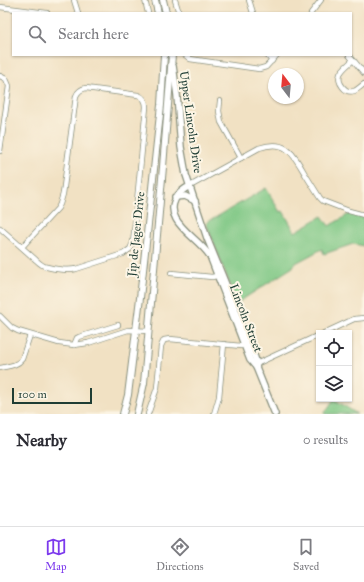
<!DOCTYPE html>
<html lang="en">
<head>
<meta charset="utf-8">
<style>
  body { margin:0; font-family:"IM FELL Great Primer",serif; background:#f2f2f3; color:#2b2b33 }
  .controls { position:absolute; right:12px; bottom:12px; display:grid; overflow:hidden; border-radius:0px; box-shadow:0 1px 3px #0004 }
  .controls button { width:36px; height:36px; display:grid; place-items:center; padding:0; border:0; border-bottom:1px solid #e1e1e2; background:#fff; color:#2b2b33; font:20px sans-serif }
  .compass { position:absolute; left:268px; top:68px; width:36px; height:36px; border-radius:50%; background:#fff; box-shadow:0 1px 3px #0004; rotate:344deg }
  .scale { position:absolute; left:12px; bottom:10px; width:80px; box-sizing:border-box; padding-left:4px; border:2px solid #1f3d34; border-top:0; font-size:11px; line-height:14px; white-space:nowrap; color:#1f3d34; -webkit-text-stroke:3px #fcf5e5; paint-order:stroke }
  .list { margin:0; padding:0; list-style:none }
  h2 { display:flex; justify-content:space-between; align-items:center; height:52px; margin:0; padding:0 16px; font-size:17px }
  h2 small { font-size:13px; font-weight:400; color:#7c7c81 }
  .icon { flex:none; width:22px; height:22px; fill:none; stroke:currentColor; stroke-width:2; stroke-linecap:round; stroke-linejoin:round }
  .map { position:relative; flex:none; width:364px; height:414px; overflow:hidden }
  .search { position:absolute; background:#fff; box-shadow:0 1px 3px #0004; left:12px; right:12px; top:12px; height:44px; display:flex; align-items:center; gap:10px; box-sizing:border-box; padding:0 14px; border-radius:0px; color:#7c7c81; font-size:15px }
  .sheet { height:112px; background:#fff }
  nav { display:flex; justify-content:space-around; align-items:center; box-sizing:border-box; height:56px; border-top:1px solid #e1e1e2; background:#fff; font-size:11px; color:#7c7c81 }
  nav a { display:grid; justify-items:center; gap:2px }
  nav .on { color:#7c3aed }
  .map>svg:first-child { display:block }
</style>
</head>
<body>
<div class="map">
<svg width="364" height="414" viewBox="0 0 364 414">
  <rect width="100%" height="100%" fill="#fcf5e5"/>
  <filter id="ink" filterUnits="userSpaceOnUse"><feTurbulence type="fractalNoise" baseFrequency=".025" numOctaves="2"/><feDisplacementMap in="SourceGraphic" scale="8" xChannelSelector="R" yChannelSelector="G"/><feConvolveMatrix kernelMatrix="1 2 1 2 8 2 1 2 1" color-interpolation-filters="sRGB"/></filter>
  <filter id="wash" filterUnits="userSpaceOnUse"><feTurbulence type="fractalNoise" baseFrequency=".012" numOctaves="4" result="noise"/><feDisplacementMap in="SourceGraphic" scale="16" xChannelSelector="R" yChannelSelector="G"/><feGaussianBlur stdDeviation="0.9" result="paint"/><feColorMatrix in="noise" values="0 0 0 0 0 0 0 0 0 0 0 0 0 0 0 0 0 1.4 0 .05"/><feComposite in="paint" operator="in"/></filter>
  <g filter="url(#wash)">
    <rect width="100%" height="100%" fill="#f1e1c3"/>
    <g fill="#7ec784" stroke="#4e825c">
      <polygon points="266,188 280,212 283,211 295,232 322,216 329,226 351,213 364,217 364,246 353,244 324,254 322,249 294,264 293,267 237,303 206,223"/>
      <polygon points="334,399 357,414 324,414"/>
    </g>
  </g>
  <g filter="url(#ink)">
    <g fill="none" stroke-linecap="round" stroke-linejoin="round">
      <defs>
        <g id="minor">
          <polyline points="74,0 78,13"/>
          <polyline points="145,0 148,13"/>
          <polyline points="175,0 179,13"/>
          <polyline points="249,0 253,13"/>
          <polyline points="0,7 47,13"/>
          <polyline points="311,13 321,0"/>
          <polyline points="185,55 190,59 259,69 266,67 277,55"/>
          <polyline points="267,55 272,61"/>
          <polyline points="349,55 364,73"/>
          <path d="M353,60C349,64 342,69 340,74C337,82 345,94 354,91C357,90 361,86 364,84"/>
          <polyline points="0,76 6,79 9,86 0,151"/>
          <polyline points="220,101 219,111 221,122 241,158"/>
          <path d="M190,186L259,148C286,139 293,153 305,174C310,182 315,190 320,198L323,201L349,211L364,215"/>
          <path d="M0,228L36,260C39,263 42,266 47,267C54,269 68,271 76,269L123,254L130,249L133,243L146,107C146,101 144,97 138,95L86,88C81,89 78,91 76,96L63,194L60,204L58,208L22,247"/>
          <polyline points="171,273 212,277 221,275"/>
          <polyline points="0,316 12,328 18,331 59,343 74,345 88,343 128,330 149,331"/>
          <polyline points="324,333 354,319 364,318"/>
          <polyline points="74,345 77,338 79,337 118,325"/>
          <polyline points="254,365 319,335"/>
          <path d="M0,368C8,366 17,366 22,359L30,335"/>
          <polyline points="148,414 157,388 161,346 164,340 170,339 241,346 247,344"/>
          <polyline points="214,414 219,397 224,344"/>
        </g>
        <g id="tertiary">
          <polyline points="173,66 177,95 181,147 186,175 207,238 231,297 246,338 255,358 257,364 256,367 275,414"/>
          <path d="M190,186C177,192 168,205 176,219C183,232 201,242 210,256L250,360L256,367"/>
          <polyline points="175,197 185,196 195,201"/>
        </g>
        <g id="secondary">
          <polyline points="155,0 158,13"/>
          <polyline points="163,0 166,13"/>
          <polyline points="123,414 128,395 140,298 161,105 164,55"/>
          <polyline points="137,414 144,383 163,167 172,55"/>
        </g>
      </defs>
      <use href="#minor" stroke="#888f7c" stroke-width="6"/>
      <use href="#tertiary" stroke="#888f7c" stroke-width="8"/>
      <use href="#secondary" stroke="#888f7c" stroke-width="8"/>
      <use href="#minor" stroke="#fff" stroke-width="4.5"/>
      <use href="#tertiary" stroke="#fff" stroke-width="5.5"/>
      <use href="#secondary" stroke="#fff" stroke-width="6"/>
    </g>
  </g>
  <g text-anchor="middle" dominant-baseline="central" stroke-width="4" stroke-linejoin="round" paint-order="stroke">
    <g font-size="12" fill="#1f3d34" stroke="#fcf5e5">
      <text transform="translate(191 122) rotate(82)">Upper Lincoln Drive</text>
      <text transform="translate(136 234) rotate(-84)">Jip de Jager Drive</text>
      <text transform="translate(246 318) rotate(69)">Lincoln Street</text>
    </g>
  </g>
</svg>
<div class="controls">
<button><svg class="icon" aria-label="locate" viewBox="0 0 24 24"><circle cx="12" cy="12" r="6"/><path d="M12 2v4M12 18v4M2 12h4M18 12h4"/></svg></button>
<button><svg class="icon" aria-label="layers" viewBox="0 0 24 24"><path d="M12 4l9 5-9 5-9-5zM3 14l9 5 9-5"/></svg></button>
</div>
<svg class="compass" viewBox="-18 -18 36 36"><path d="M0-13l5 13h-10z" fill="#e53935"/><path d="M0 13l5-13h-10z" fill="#7c7c81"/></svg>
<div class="scale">100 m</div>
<div class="search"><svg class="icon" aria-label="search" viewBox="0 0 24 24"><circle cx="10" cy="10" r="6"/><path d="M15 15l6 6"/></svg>Search here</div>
</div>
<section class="sheet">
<h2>Nearby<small>0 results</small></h2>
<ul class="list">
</ul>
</section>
<nav>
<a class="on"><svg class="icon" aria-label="map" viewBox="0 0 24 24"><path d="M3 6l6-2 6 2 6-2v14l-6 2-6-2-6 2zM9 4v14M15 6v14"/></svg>Map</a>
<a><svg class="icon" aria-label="directions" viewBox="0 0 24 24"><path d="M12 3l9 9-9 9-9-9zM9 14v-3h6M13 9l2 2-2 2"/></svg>Directions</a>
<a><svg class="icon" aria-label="saved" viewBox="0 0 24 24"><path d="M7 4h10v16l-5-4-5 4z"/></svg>Saved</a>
</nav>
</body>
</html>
